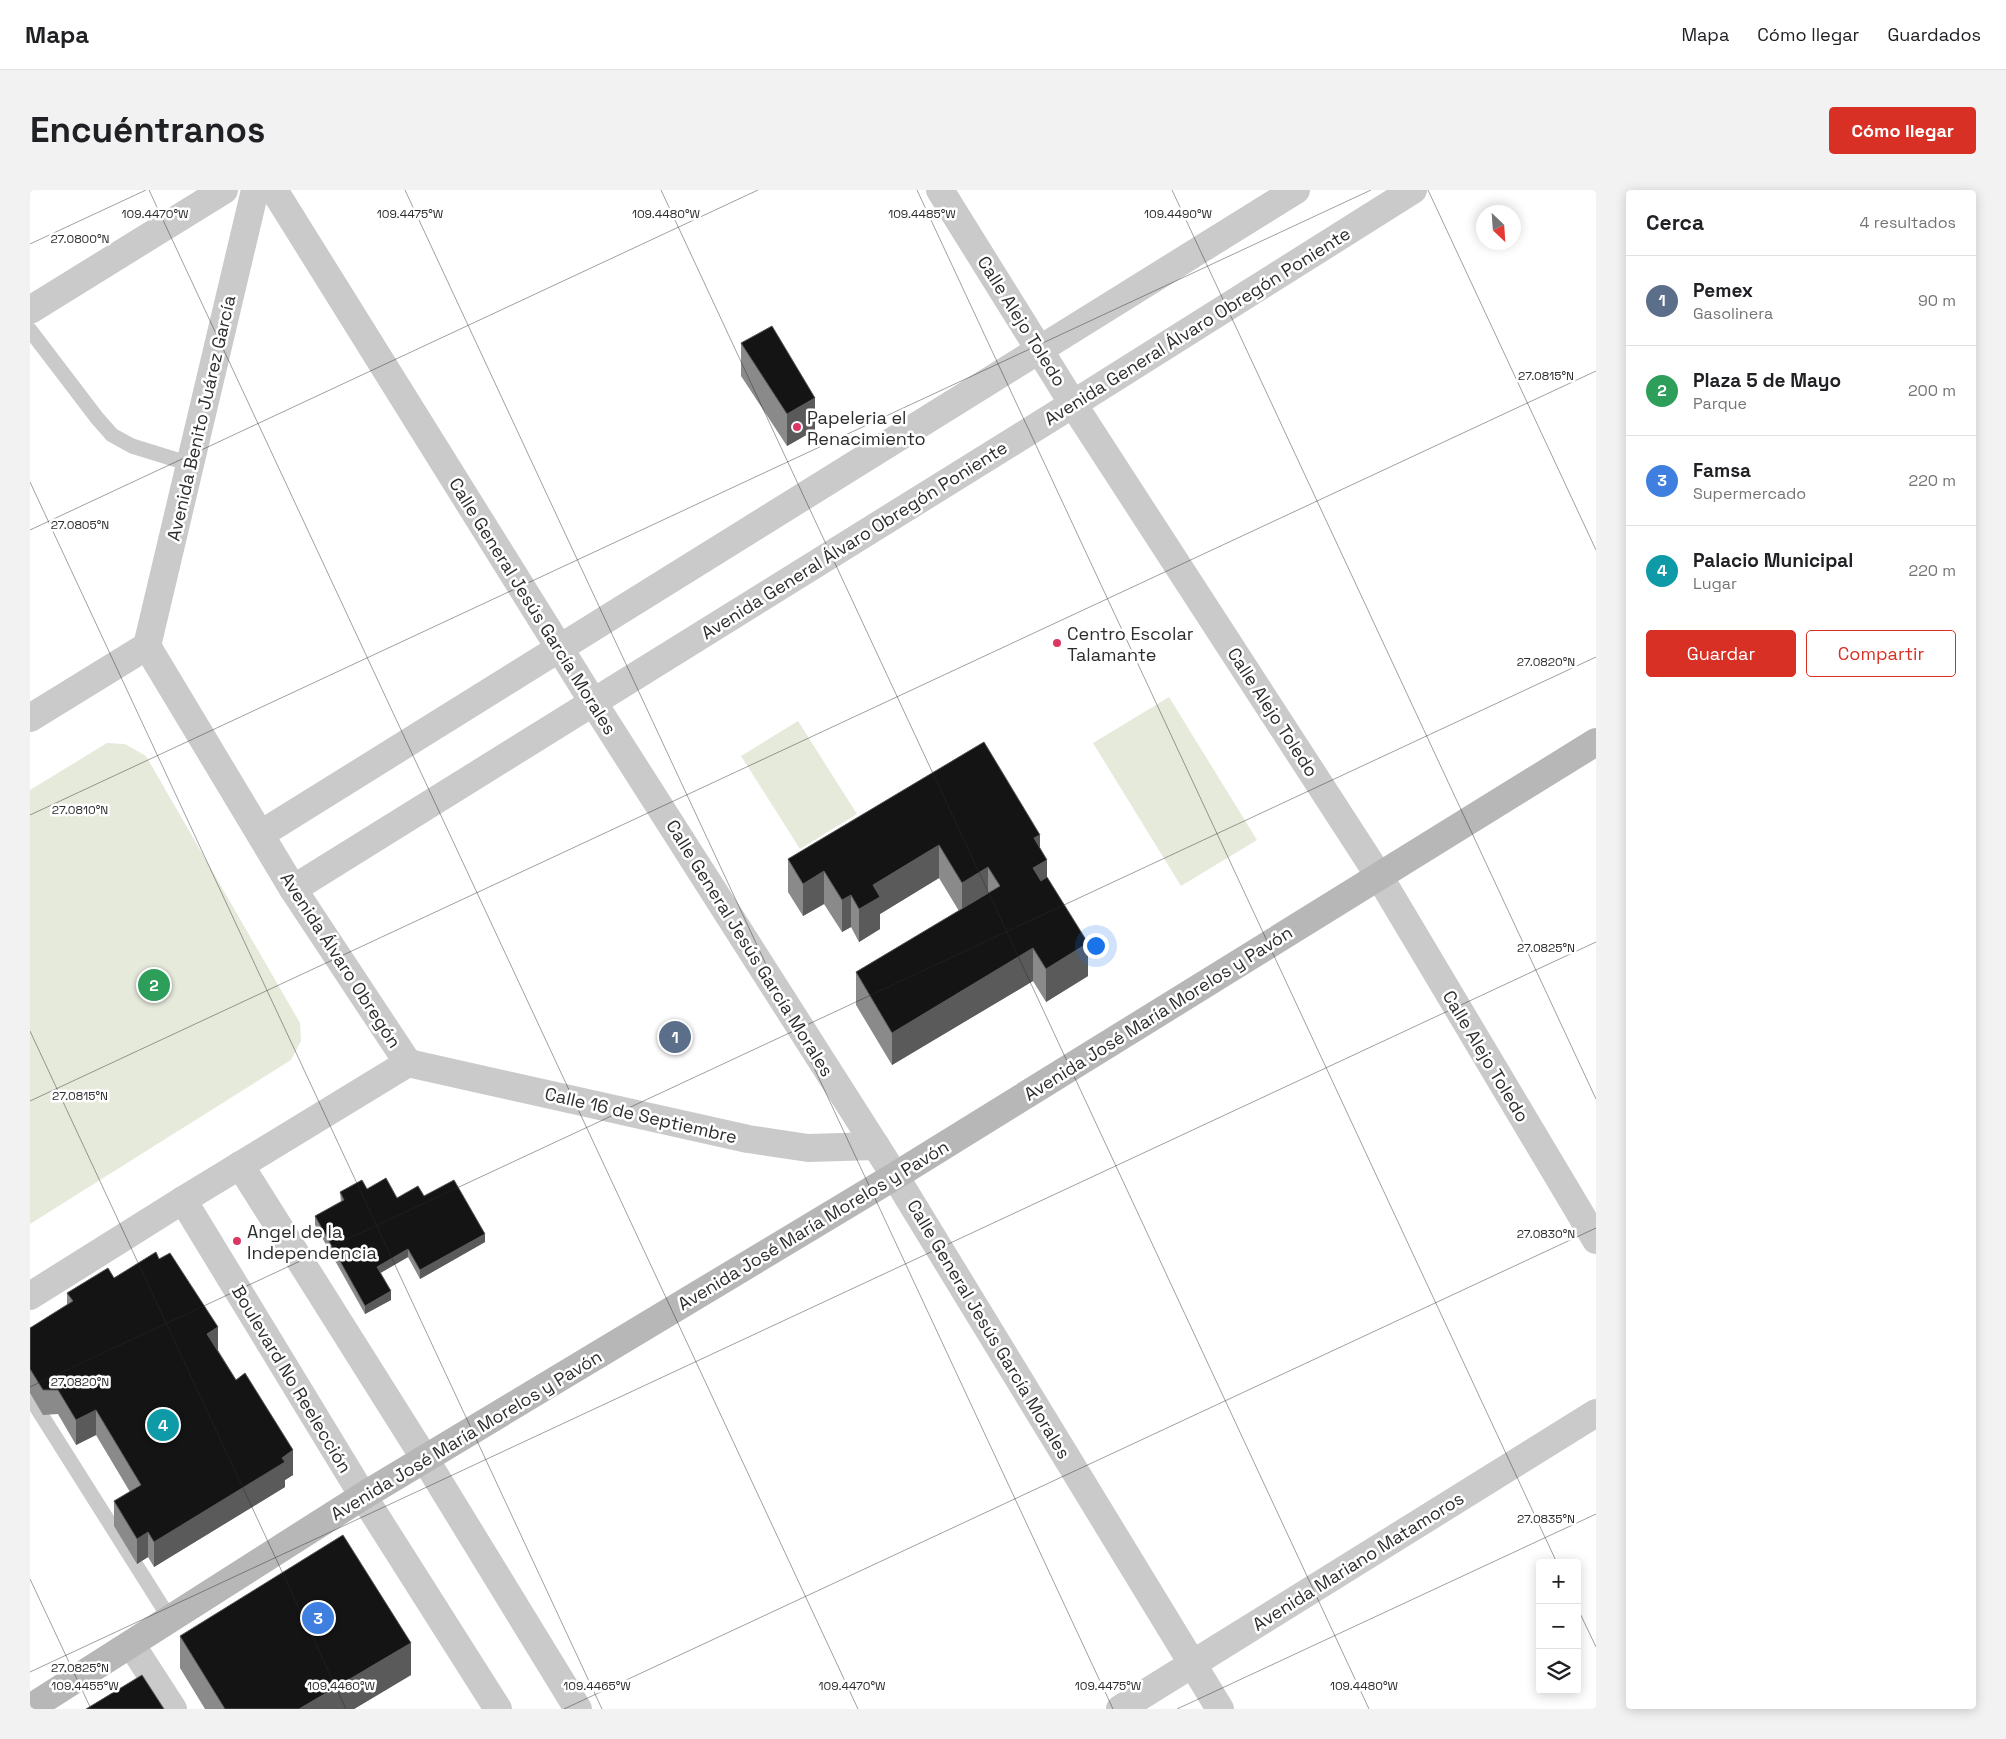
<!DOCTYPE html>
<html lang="es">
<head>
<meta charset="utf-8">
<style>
  body { margin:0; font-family:"Space Grotesk",sans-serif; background:#f2f2f2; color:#202124 }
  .controls { position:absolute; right:15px; bottom:15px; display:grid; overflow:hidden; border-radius:5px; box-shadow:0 2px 12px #0003 }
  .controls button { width:45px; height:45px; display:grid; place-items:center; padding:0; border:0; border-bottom:1px solid #e0e0e0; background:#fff; color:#202124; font:25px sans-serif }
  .compass { position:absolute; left:1446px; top:15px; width:45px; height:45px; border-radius:50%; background:#fff; box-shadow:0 2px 12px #0003; rotate:155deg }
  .you { position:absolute; left:1065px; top:755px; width:18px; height:18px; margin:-12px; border:4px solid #fff; border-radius:50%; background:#1a73e8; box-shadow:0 0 0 8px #1a73e833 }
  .badge { display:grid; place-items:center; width:32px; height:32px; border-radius:50%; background:#d93025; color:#fff; font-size:16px; font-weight:700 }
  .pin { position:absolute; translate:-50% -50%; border:2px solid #fff; box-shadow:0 1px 5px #0006 }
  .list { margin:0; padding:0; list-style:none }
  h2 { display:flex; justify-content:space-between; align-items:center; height:65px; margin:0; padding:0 20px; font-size:21px }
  h2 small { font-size:16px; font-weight:400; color:#757577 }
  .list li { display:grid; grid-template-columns:32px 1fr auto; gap:15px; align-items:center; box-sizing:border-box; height:90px; padding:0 20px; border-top:1px solid #e0e0e0 }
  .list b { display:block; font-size:19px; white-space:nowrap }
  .list p { margin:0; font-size:16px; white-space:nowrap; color:#757577 }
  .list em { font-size:16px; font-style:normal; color:#757577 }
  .actions { display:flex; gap:10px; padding:15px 20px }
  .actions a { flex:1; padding:11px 0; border:1px solid #d93025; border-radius:5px; text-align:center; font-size:18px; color:#d93025 }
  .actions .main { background:#d93025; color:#fff }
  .icon { flex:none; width:28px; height:28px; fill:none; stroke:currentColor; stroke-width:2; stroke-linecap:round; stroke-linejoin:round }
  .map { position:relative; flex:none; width:1566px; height:1519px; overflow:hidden; border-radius:5px }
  header { display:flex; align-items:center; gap:30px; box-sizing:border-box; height:70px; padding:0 25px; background:#fff; border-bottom:1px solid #e0e0e0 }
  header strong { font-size:24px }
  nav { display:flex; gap:28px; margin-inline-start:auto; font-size:18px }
  .intro { display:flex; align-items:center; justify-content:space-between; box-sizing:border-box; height:120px; padding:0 30px }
  h1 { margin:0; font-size:35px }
  .button { padding:12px 22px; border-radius:5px; background:#d93025; color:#fff; font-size:18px; font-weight:700 }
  main { display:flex; gap:30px; padding:0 30px }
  aside { flex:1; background:#fff; border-radius:5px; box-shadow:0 2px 12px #0003 }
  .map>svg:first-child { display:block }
</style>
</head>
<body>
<header>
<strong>Mapa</strong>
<nav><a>Mapa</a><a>Cómo llegar</a><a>Guardados</a></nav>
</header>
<div class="intro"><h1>Encuéntranos</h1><a class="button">Cómo llegar</a></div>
<main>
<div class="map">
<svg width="1566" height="1519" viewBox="0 0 1566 1519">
  <rect width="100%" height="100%" fill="#fff"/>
  <g fill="#e6eadb">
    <polygon points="1139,507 1227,650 1151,696 1063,553"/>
    <polygon points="768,531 827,624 770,659 711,566"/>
    <polygon points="77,553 95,554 116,566 270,833 271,851 261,870 0,1034 0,600"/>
  </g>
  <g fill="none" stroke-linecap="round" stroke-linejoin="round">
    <g stroke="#cacaca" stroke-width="15">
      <polyline points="0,140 67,228 82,245 102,256 160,274"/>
      <polyline points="0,1207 140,1429"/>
    </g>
    <g stroke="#cacaca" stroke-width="28">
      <polyline points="244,0 563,512 865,986 1190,1519"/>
      <polyline points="910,0 1043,214 1349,686 1566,1050"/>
      <polyline points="0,120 194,0"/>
      <polyline points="117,456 263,699 378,873"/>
      <polyline points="117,456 225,0"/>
      <polyline points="0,528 117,456"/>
      <polyline points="231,644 1266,0"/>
      <polyline points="263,699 1043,214 1383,0"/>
      <polyline points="378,873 718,949 778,958 846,956"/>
      <polyline points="210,975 395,1269 548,1519"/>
      <polyline points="153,1010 333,1306 468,1519"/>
      <polyline points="0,1106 153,1010 378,873"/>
      <polyline points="101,1454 143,1519"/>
      <polyline points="1090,1519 1566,1223"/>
    </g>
    <polyline stroke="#b7b7b7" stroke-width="28" points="0,1518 333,1306 865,986 1566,552"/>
  </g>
  <g fill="#8a8a8a">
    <polygon points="711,153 785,240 757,256 711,186"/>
    <polygon points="954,552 1010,658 1017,687 1058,786 1016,812 1003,791 862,875 826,815 826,782 929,721 909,688 850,724 850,739 829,752 821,737 812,742 794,714 773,726 758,702 758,669"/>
    <polygon points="337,999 367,1008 394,1006 455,1052 390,1089 378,1067 350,1083 361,1110 335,1124 285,1035 285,1026 311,1012 310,1002"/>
    <polygon points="129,1069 188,1160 263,1285 255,1290 255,1297 124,1377 118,1367 107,1374 84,1336 84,1311 100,1302 66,1245 46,1255 28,1224 13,1225 0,1203 0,1138 37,1115 37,1103 84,1088"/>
    <polygon points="150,1446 381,1485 324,1519 175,1519 150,1478"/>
  </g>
  <g fill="#5a5a5a">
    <polygon points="785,208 785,240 757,256 757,224"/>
    <polygon points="1010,645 1010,674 1017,670 1017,702 1003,678 1004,648"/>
    <polygon points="909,655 909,688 850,724 850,739 829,752 829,719 843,695"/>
    <polygon points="958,677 958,709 932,725 932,693"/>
    <polygon points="794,681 794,714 773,726 773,694"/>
    <polygon points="821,705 821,737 812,742 812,710"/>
    <polygon points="1058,753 1058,786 1016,812 1016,779"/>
    <polygon points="1003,758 1003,791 862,875 862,843"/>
    <polygon points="455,1044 455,1052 390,1089 390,1080"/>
    <polygon points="378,1059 378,1067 347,1085 347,1077"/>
    <polygon points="361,1101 361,1110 335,1124 335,1116"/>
    <polygon points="188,1137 188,1162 177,1144"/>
    <polygon points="66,1220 66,1245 46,1255 46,1230"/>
    <polygon points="263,1260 263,1285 255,1290 255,1297 124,1377 124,1352"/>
    <polygon points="118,1342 118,1367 107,1374 107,1349"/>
    <polygon points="381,1453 381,1485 324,1519 269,1519"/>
  </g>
  <g fill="#141414" stroke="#5a5a5a">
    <polygon points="742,136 785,208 757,224 711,153"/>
    <polygon points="954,552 1010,645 1004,648 1017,670 1003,678 1011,691 1017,687 1058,753 1016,779 1003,758 862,843 826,782 970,696 958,677 932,693 909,655 843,695 850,707 829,719 821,705 812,710 794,681 773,694 758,669"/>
    <polygon points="356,988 367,1008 388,996 394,1006 424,990 455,1044 390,1080 378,1059 347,1077 361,1101 335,1116 285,1026 314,1010 310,1002 332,990 337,999"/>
    <polygon points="126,1062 129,1069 140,1063 188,1137 177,1144 206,1190 215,1183 263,1260 252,1268 255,1272 124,1352 118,1342 107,1349 84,1311 111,1295 66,1220 46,1230 28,1200 13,1200 0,1179 0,1138 43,1111 37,1103 78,1078 84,1088"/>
    <polygon points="313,1345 381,1453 269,1519 195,1519 150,1446"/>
    <polygon points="112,1485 134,1519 56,1519"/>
  </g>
  <path fill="none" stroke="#2d2d2d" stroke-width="1" stroke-opacity="0.45" d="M119,0L828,1519M375,0L1083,1519M631,0L1339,1519M887,0L1527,1373M1142,0L1566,909M1398,0L1566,360M0,54L116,0M0,292L572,1519M0,340L728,0M0,625L1341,0M0,841L316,1519M0,911L1566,181M0,1197L1566,467M0,1389L61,1519M1547,1417L1566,1457M0,1482L1566,752M534,1519L1566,1038M1147,1519L1566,1324"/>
  <g fill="#dc3763" stroke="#fff" stroke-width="2">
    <circle cx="767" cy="237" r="5"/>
    <circle cx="1027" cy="453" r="5"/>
    <circle cx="207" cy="1051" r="5"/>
  </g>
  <g text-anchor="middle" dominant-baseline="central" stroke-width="5" stroke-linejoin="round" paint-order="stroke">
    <g font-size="18" fill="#2d2d2d" stroke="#fff">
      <text transform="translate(992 131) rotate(58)">Calle Alejo Toledo</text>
      <text transform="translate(1167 136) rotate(-32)">Avenida General Álvaro Obregón Poniente</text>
      <text transform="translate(171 228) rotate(-77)">Avenida Benito Juárez García</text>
      <text transform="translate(824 350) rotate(-32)">Avenida General Álvaro Obregón Poniente</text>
      <text transform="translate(503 416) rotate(58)">Calle General Jesús García Morales</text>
      <text transform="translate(1243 522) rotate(57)">Calle Alejo Toledo</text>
      <text transform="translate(720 758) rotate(58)">Calle General Jesús García Morales</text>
      <text transform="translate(311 770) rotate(57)">Avenida Álvaro Obregón</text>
      <text transform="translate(1128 823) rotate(-32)">Avenida José María Morelos y Pavón</text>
      <text transform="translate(1456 866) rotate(59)">Calle Alejo Toledo</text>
      <text transform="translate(611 925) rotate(13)">Calle 16 de Septiembre</text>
      <text transform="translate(783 1035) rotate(-31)">Avenida José María Morelos y Pavón</text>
      <text transform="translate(959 1139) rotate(59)">Calle General Jesús García Morales</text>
      <text transform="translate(262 1189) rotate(59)">Boulevard No Reelección</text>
      <text transform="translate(436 1245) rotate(-31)">Avenida José María Morelos y Pavón</text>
      <text transform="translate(1328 1371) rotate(-32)">Avenida Mariano Matamoros</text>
    </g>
    <g font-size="18" fill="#2d2d2d" stroke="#fff" text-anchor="start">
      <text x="777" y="227">Papeleria el<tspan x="777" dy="21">Renacimiento</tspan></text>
      <text x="1037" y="443">Centro Escolar<tspan x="1037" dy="21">Talamante</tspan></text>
      <text x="217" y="1041">Angel de la<tspan x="217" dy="21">Independencia</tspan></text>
    </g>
  </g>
  <g font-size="12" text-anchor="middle" fill="#2d2d2d" stroke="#fff" stroke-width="5" stroke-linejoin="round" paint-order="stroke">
    <text x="125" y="28">109.4470°W</text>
    <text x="380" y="28">109.4475°W</text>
    <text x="636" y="28">109.4480°W</text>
    <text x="892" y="28">109.4485°W</text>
    <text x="1148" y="28">109.4490°W</text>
    <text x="50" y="53">27.0800°N</text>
    <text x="1516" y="190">27.0815°N</text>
    <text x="50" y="339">27.0805°N</text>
    <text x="1516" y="476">27.0820°N</text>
    <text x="50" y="624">27.0810°N</text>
    <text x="1516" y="762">27.0825°N</text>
    <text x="50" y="910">27.0815°N</text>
    <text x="1516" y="1048">27.0830°N</text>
    <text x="50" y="1196">27.0820°N</text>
    <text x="1516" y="1333">27.0835°N</text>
    <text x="50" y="1482">27.0825°N</text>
    <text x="55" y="1500">109.4455°W</text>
    <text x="311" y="1500">109.4460°W</text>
    <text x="567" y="1500">109.4465°W</text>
    <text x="822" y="1500">109.4470°W</text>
    <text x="1078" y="1500">109.4475°W</text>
    <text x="1334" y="1500">109.4480°W</text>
  </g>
</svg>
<div class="controls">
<button>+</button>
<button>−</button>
<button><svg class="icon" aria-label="layers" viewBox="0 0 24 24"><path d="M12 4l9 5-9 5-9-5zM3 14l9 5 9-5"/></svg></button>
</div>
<svg class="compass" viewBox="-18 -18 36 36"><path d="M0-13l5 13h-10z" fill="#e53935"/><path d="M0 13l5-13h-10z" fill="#757577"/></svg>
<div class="you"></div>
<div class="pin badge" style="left:645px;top:847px;background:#5c6f8a">1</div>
<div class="pin badge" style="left:124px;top:795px;background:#2e9e5b">2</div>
<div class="pin badge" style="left:288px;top:1428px;background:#3f7fe0">3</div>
<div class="pin badge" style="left:133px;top:1235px;background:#0f9aa8">4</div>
</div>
<aside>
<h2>Cerca<small>4 resultados</small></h2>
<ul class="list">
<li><span class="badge" style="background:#5c6f8a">1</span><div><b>Pemex</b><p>Gasolinera</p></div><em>90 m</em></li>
<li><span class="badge" style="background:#2e9e5b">2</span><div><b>Plaza 5 de Mayo</b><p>Parque</p></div><em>200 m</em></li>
<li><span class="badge" style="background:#3f7fe0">3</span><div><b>Famsa</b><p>Supermercado</p></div><em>220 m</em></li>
<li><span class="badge" style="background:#0f9aa8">4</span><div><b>Palacio Municipal</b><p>Lugar</p></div><em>220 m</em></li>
</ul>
<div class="actions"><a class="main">Guardar</a><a>Compartir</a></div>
</aside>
</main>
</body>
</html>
